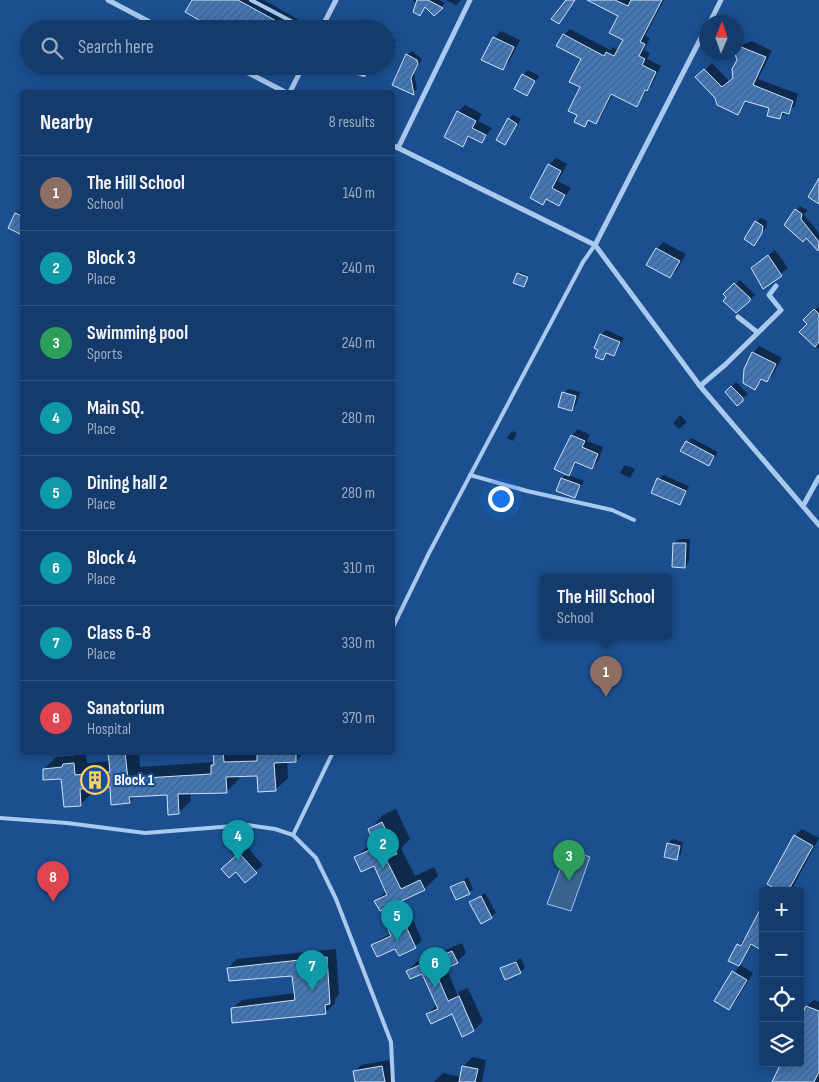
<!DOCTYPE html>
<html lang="en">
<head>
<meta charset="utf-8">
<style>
  body { margin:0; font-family:"Sofia Sans Condensed",sans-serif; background:#1d4271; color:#f1f3f6 }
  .controls { position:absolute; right:15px; bottom:15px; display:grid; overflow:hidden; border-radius:5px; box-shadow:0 2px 12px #0003 }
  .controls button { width:45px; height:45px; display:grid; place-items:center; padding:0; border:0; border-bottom:1px solid #33557e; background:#143b6b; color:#f1f3f6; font:25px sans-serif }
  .compass { position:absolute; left:699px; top:15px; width:45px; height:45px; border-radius:50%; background:#143b6b; box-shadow:0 2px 12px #0003; rotate:2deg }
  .you { position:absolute; left:500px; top:498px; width:18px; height:18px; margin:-12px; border:4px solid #fff; border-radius:50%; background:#1a73e8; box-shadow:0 0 0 8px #1a73e833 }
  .badge { display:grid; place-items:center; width:32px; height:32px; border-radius:50%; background:#e797bd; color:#fff; font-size:16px; font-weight:700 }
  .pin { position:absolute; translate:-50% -41px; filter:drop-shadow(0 1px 2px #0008) }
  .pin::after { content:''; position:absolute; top:26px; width:18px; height:15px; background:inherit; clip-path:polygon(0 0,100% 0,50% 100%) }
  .popup { position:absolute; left:540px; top:574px; width:132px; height:65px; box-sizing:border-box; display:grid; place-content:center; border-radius:5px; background:#143b6b; filter:drop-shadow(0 1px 4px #0005); font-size:16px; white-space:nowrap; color:#9dadc1 }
  .popup b { font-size:19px; color:#f1f3f6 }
  .popup::after { content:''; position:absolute; left:50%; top:100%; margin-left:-10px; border:10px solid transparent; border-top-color:#143b6b }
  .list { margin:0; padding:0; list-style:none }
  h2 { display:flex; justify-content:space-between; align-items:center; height:65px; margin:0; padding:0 20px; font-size:21px }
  h2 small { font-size:16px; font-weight:400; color:#9dadc1 }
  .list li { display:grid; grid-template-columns:32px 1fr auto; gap:15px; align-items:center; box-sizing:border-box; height:75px; padding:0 20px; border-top:1px solid #33557e }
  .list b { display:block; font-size:19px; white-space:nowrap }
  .list p { margin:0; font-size:16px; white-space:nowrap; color:#9dadc1 }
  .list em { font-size:16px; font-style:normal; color:#9dadc1 }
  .icon { flex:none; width:28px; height:28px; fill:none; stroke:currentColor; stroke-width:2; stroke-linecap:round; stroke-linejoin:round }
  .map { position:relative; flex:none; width:819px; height:1082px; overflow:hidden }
  .search { position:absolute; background:#143b6b; box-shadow:0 2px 12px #0003; left:20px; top:20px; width:375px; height:55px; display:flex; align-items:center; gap:12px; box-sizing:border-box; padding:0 18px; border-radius:28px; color:#9dadc1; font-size:19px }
  .panel { position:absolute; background:#143b6b; box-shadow:0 2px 12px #0003; left:20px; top:90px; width:375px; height:665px; border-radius:5px }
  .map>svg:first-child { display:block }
</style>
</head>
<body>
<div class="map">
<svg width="819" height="1082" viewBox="0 0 819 1082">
  <defs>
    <pattern id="building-hatch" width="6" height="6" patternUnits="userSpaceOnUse" patternTransform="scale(1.25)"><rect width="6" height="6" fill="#4478b7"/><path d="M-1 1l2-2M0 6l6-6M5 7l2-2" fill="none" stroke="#486282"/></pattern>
  </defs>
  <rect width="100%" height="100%" fill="#1b4f8f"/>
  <polygon fill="#3c6290" stroke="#9cc4f0" points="568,849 590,857 571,911 547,904"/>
  <g fill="#0007">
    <polygon points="190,0 264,0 313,28 205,29 208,23"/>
    <polygon points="412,0 439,0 445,3 434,15 426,7 420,14 418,4"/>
    <polygon points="446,0 461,0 456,5"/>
    <polygon points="590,0 664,0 645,36 650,38 644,50 650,53 647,59 661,66 652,84 636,105 613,94 601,117 595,123 590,120 584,125 579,115 582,58 564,35 570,29 610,50 613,47 619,50 624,39 619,15"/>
    <polygon points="366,19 373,24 371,28 373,29 358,29"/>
    <polygon points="501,31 520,40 509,62 502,69 494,38"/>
    <polygon points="386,35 396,40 386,59 395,42 393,40 386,53"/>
    <polygon points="752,41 772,51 758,79 798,94 795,106 779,118 771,107 748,100 738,114 716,97 697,77 712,63 729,81 734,77 738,60 737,51 744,44"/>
    <polygon points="412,51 422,59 414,73 417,89 413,93 407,55"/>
    <polygon points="528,70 539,76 527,94 523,75"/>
    <polygon points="465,105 482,114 478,121 492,128 481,142 470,136 463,145 458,112"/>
    <polygon points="513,115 521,119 505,143 509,119"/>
    <polygon points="556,158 567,164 558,181 571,188 559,205 548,198 543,203 549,165"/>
    <polygon points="800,206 807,210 804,215 819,233 818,250 806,237 785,225"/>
    <polygon points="21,209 22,210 22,233 10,227"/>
    <polygon points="761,218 767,221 766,227 754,244 756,222"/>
    <polygon points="663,242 686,254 677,270 670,277 657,249"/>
    <polygon points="775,250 788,268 764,287 751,269"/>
    <polygon points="520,272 529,276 524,286 518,274"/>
    <polygon points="740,280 755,295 736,311 725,294"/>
    <polygon points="819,306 819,349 801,332 809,324 805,320"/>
    <polygon points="606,330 624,338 614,355 608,352 603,359 601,335"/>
    <polygon points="759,346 782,358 773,374 767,380 763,378 755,388 753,353"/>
    <polygon points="736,382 748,394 737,404 726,392"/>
    <polygon points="568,389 580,392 576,405 572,409 564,393"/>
    <polygon points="680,415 687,422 679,429 673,423"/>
    <polygon points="578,429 590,435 587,441 603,447 598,461 592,467 578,461 568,475 584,481 575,497 558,491 562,478 567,474 556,469 572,435"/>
    <polygon points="512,431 517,433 513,441 507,438"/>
    <polygon points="691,438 718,452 709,465 687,442"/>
    <polygon points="625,465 635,469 630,478 620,473"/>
    <polygon points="663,475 689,486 679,504 659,479"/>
    <polygon points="679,539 690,539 689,562 685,567 674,543"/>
    <polygon points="76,752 86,752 87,763 110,761 110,752 139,752 140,767 215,762 214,752 304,752 296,761 287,761 288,778 275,790 258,774 238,775 239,779 226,792 190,792 191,801 178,813 168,793 136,795 129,802 111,785 92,787 93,792 80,805 62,778 44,769 56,757 73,756"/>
    <polygon points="396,809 410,839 401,848 415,876 434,867 438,876 424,889 376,901 387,890 374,864 355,857 375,841 370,829 383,815"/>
    <polygon points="802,829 819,838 793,887 789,891 781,891 795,836"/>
    <polygon points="672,839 683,842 681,854 676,858 668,844"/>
    <polygon points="247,847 263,865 245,881 229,862"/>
    <polygon points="468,877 473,889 469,893 452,887"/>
    <polygon points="485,893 496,913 491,917 471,902"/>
    <polygon points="411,916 422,940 415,947 373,946 380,939 391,934 390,930 396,923"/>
    <polygon points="744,938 753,944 739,964 753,973 736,1001 729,1008 716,1000 740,965 730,960"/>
    <polygon points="462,943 466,953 457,962 446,967 471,1028 474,1028 458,992 468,988 483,1021 474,1030 453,1013 428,1014 437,1004 423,972 407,971 417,962"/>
    <polygon points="336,949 339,994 335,999 335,1003 326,1012 232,1009 242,1000 295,993 293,975 228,968 237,959"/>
    <polygon points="521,958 525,968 520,972 502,969"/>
    <polygon points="814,1000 819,1002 819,1082 773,1082 800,1063 800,1022 807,1006"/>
    <polygon points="472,1057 486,1060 482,1082 434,1082 443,1073 461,1077 463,1067"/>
    <polygon points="389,1060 393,1082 356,1082 354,1072 361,1065"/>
  </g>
  <g fill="url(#building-hatch)" stroke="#cfe3fa">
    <polygon points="192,0 238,0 291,29 204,29 206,24 185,12"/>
    <polygon points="417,0 428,0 443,8 434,16 425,7 420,16 413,12"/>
    <polygon points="566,0 575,0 559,24 551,19"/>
    <polygon points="587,0 615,0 628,6 631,0 662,0 640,42 645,44 639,56 645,59 642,65 656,72 647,91 645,90 637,107 611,94 596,124 588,120 585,127 574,122 577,115 568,111 580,87 569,82 581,59 556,46 563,34 604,56 606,52 614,56 623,40 609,33 618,16"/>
    <polygon points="493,37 514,47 503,70 481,60"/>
    <polygon points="741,47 766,57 753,85 793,101 789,114 782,112 780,119 767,116 769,108 745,101 738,115 717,105 715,98 695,77 704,69 722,87 733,78 732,69 737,60 735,54"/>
    <polygon points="406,54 417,60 418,64 411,78 414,95 392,85"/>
    <polygon points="522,74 535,81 527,96 514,89"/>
    <polygon points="457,111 476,121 472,128 486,135 482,143 468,136 463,147 444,137"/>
    <polygon points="508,118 517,124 505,145 496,140"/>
    <polygon points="548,164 561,171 552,188 565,195 559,206 546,199 543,205 530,198"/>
    <polygon points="819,178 819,204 808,197"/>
    <polygon points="795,209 802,214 801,219 819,242 818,251 806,238 803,242 784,225"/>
    <polygon points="15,213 22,216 22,235 8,228"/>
    <polygon points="755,221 763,226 762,233 754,246 744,239"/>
    <polygon points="656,248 680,261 670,278 646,265"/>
    <polygon points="768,255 782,276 763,289 751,268"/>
    <polygon points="517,273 528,277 524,287 513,283"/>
    <polygon points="734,283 750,298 750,301 736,313 723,301 726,297 723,294"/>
    <polygon points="814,309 819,314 819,342 815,347 799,332 807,324 803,320"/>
    <polygon points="600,334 620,342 614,356 606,353 603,360 595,357 598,350 594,348"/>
    <polygon points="752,352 776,364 767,382 761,379 755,390 743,383 744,369"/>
    <polygon points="731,386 743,398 743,401 737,406 725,392"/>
    <polygon points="562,392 576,396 572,411 558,407"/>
    <polygon points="571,435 585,441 582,447 598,454 592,469 575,462 569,476 554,469"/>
    <polygon points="686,441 714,456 709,466 680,451"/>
    <polygon points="561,478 580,485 575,498 556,491"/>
    <polygon points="657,478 686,491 680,505 651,493"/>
    <polygon points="673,543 686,543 685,568 672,567"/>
    <polygon points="108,752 125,752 128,779 211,774 211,765 214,765 213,752 223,752 224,762 257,761 257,752 296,752 296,762 274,763 276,791 258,792 257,776 226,777 227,793 178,794 179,814 168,815 167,795 129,797 130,803 111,805 110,787 80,789 81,806 64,807 61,779 43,780 43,769 62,767 63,764 74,763 75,775 110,772"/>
    <polygon points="382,822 397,854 386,859 401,889 420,880 425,890 380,911 374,901 387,895 374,866 361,872 354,857 376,847 368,829"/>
    <polygon points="794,835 813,846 788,891 779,891 767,884"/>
    <polygon points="667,843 680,846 677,860 664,857"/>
    <polygon points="239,853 257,873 245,883 236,872 229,878 221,869"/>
    <polygon points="464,881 470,894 456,900 450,887"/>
    <polygon points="481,896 492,918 481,924 469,902"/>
    <polygon points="763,904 763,951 751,944 739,966 728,961 737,944 741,946"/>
    <polygon points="404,922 416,948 399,956 395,949 377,957 371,945 391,936 388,929"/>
    <polygon points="452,951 458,963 436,973 448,1001 459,996 474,1031 462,1037 452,1014 431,1024 426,1014 438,1009 422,974 410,979 406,971"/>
    <polygon points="327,957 330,1004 325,1005 326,1014 232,1023 231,1008 295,1000 292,976 229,981 227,968"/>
    <polygon points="516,962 521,973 505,980 500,968"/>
    <polygon points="732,971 747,980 729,1010 714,1001"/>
    <polygon points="806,1006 819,1011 819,1072 814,1082 772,1082 781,1063 800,1063 800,1019"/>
    <polygon points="382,1066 385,1082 355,1082 353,1071"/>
    <polygon points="462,1066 478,1069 475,1082 459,1082"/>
  </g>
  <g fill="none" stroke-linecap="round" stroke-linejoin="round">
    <g stroke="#a9c9ee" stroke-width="4">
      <polyline points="251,0 306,29"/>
      <polyline points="336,66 364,75 368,66"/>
      <polyline points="470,475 527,491 612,510 634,520"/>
      <polyline points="392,629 429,553 583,262 595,245"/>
      <polyline points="0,818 67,823 145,833 247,825 275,829 293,835 316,858 336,899 391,1042 393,1082"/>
      <polyline points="293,835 333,752"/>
    </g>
    <g stroke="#a9c9ee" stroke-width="5">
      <polyline points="108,0 163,29"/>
      <polyline points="710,22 721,0"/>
      <polyline points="321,29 336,0"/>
      <polyline points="235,66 285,92"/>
      <polyline points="290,92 303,66"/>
      <polyline points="392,145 595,245 700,386 819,525"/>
      <polyline points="398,148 470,0"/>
      <polyline points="595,245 706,28"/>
      <polyline points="738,317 757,332"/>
      <polyline points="700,386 726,364 781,310 769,295 776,286"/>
      <polyline points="803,506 819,477"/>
    </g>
  </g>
  <defs>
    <symbol id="building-ring" viewBox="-11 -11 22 22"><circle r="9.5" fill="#1b4f8f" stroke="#ffd166" stroke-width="1.5"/><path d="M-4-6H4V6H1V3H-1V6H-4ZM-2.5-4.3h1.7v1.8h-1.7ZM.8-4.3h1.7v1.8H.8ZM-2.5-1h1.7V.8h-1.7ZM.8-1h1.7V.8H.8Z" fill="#ffd166"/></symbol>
  </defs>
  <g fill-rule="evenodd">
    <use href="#building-ring" x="79" y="764" width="32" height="32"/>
  </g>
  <g text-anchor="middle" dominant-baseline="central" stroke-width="4.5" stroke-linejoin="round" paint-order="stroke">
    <g font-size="16" font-weight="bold" fill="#fff" stroke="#1b4f8f" text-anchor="start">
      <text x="114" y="780">Block 1</text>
    </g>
  </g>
</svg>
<div class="controls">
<button>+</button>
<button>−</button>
<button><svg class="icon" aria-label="locate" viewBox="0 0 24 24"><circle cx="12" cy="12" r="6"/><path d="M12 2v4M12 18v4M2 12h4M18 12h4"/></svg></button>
<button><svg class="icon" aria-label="layers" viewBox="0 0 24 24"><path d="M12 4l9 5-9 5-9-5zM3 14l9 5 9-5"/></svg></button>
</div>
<svg class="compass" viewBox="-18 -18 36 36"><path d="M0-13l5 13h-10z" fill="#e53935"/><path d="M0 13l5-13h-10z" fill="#9dadc1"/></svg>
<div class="you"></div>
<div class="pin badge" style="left:606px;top:697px;background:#8d6e63">1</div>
<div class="popup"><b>The Hill School</b>School</div>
<div class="pin badge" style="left:383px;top:869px;background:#0f9aa8">2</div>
<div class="pin badge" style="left:569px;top:881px;background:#2e9e5b">3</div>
<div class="pin badge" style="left:238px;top:861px;background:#0f9aa8">4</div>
<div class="pin badge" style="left:397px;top:941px;background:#0f9aa8">5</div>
<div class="pin badge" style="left:435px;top:988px;background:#0f9aa8">6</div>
<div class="pin badge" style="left:312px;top:991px;background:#0f9aa8">7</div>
<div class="pin badge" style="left:53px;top:902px;background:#e0444e">8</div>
<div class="search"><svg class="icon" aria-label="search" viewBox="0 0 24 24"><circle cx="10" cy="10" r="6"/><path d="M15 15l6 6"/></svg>Search here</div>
<section class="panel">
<h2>Nearby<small>8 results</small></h2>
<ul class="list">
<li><span class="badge" style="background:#8d6e63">1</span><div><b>The Hill School</b><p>School</p></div><em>140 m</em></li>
<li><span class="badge" style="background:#0f9aa8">2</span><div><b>Block 3</b><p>Place</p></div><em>240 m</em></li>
<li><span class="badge" style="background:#2e9e5b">3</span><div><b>Swimming pool</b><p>Sports</p></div><em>240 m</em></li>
<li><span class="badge" style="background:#0f9aa8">4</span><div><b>Main SQ.</b><p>Place</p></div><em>280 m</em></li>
<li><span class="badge" style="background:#0f9aa8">5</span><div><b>Dining hall 2</b><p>Place</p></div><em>280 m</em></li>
<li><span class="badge" style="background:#0f9aa8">6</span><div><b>Block 4</b><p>Place</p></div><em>310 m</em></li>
<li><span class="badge" style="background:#0f9aa8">7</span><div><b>Class 6-8</b><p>Place</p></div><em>330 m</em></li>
<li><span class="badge" style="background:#e0444e">8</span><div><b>Sanatorium</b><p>Hospital</p></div><em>370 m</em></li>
</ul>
</section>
</div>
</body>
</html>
